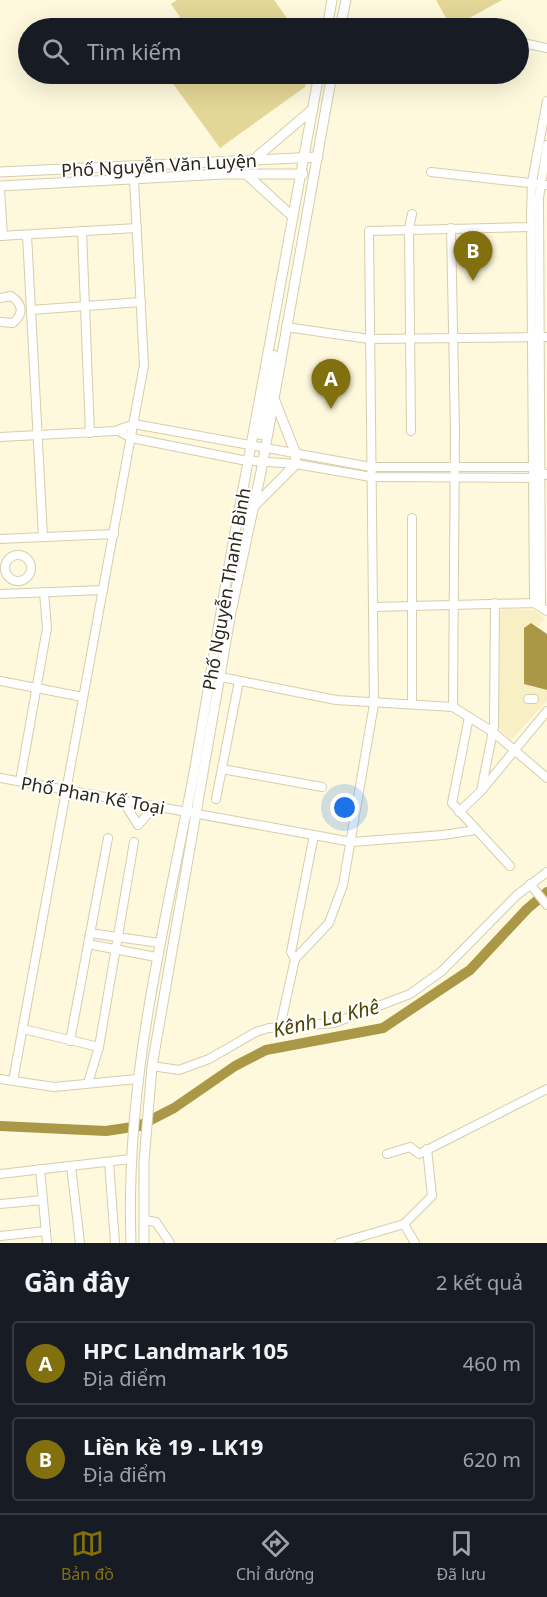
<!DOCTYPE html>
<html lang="vi">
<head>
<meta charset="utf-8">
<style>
  body { margin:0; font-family:"Noto Sans",sans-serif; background:#242831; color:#f1f3f6 }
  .you { position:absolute; left:345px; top:808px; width:21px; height:21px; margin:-15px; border:4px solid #fff; border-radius:50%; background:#1a73e8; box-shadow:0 0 0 9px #1a73e833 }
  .badge { display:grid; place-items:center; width:39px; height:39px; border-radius:50%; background:#82700f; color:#fff; font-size:20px; font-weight:700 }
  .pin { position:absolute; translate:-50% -50px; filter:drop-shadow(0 2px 3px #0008) }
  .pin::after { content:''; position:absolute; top:32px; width:21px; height:18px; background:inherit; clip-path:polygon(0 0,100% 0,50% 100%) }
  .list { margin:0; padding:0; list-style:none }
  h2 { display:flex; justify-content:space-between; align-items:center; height:78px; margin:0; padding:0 24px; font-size:26px }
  h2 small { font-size:20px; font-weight:400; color:#9ea1a6 }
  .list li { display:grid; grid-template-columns:39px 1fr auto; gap:18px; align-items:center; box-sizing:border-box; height:84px; margin:0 12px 12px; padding:0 12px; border:2px solid #363941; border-radius:6px }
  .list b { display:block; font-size:22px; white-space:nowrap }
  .list p { margin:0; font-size:20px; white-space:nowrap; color:#9ea1a6 }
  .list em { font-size:20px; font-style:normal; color:#9ea1a6 }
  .icon { flex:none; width:33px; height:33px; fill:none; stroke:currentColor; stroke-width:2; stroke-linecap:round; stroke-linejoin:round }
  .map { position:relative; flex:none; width:547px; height:1243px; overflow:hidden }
  .search { position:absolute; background:#171b24; box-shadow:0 6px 24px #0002; left:18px; right:18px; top:18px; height:66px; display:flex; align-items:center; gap:15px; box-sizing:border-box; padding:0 21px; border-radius:33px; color:#9ea1a6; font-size:22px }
  .sheet { height:270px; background:#171b24 }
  nav { display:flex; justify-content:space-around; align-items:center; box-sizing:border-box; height:84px; border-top:2px solid #363941; background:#171b24; font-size:16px; color:#9ea1a6 }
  nav a { display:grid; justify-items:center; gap:3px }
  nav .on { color:#82700f }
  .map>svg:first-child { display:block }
</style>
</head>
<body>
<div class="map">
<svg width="547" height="1243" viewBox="0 0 547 1243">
  <rect width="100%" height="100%" fill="#fef8dd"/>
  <polygon fill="#f9efc5" points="504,609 534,610 545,618 539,626 531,623 531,687 547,690 547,701 511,740 499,728 500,613"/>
  <g fill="#e4d696">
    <polygon points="177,0 274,0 294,28 164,28 180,17 171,4"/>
    <polygon points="436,0 502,0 464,21 446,18"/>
    <polygon points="166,74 308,74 305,87 220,148"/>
  </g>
  <polygon fill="#aa9847" points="531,623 547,634 547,690 524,684 524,628"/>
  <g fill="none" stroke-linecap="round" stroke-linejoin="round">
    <polyline stroke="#aa9847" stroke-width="10" points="0,1126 106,1131 139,1126 174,1108 235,1066 266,1050 383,1028 470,970 527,909 547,892"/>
    <defs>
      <g id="minor">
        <polyline points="518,42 547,48"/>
        <polyline points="431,172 547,185"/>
        <polyline points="0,190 3,236"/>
        <polyline points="451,228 455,430 453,707"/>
        <polyline points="82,231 90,433"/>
        <polyline points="27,235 43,537"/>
        <polyline points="0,236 137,228"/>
        <path d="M0,298L11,296C23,304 24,314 13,323L0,322"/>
        <polyline points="31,310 141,302"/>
        <polyline points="286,327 369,339 547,337"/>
        <polyline points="118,431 132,438 242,460 296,464 371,477 534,478"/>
        <polyline points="411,431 409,228 412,214"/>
        <polyline points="260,435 274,355"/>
        <polyline points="0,437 115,431 134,424 371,467 532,467 547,475"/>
        <polyline points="412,518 412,704"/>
        <polyline points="0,539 114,534"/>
        <circle cx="18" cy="568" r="13"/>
        <polyline points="0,594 103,590"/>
        <polyline points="534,603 531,214 532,182 547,101"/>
        <polyline points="374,607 534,603 547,611"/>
        <polyline points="541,607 539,198 547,145"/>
        <polyline points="221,677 336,700 453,707 493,732 547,778"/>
        <polyline points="0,681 83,697"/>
        <polyline points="528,699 534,699"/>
        <polyline points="469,717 452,803 510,866"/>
        <polyline points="222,769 322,787"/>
        <polyline points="0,778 352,842 443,835 476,830"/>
        <polyline points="20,781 47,628 44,592"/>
        <polyline points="481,791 494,726 495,603"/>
        <polyline points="216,799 239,681"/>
        <polyline points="123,801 138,825"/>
        <polyline points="459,812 481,791 547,711"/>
        <polyline points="138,825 155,806"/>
        <polyline points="530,884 547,905"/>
        <polyline points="90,933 159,943"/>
        <polyline points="88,944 156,957"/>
        <polyline points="295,959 329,923 343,885 374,704 369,231 531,227"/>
        <polyline points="280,1027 295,959 291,952 314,835"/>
        <polyline points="23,1029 99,1047"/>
        <polyline points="70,1041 108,838"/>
        <polyline points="152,1066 179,1070 209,1059 256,1032 269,1028 334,1023 410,994 442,971 517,895 547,872"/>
        <polyline points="0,1079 54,1087 137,1079"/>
        <polyline points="13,1081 144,365 134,180"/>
        <polyline points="88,1083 99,1047 134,842"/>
        <polyline points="387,1154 410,1147 419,1154 547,1089"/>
        <polyline points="109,1162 115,1243"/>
        <polyline points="71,1166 80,1243"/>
        <polyline points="40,1169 47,1243"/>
        <polyline points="0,1174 131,1159"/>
        <polyline points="0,1204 43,1200"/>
        <polyline points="144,1220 156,1222 170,1243"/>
        <polyline points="404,1224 415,1243"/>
        <polyline points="0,1236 46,1231"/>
        <polyline points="339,1243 404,1224 432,1196 427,1149"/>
      </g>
      <g id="major">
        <polyline points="327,28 332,0"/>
        <polyline points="340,28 346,0"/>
        <polyline points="253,160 313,109"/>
        <polyline points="0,172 318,157"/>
        <polyline points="246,174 292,216"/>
        <polyline points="0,186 224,174 303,174"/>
        <polyline points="255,505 296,464 295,452 275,401"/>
        <path d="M131,1243C125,1081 163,935 193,778C206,705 217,632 230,560C259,398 289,236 319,74"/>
        <polyline points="144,1243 144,1161 152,1066 231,612 261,472 332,74"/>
      </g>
    </defs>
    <use href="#minor" stroke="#d5ceac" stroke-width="10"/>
    <use href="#major" stroke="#d5ceac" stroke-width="11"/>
    <use href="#minor" stroke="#fff" stroke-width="8"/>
    <use href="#major" stroke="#fff" stroke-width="9"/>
  </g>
  <g text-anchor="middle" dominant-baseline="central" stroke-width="4.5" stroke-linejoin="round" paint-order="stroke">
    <g font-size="18" fill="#2a271a" stroke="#fff">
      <text transform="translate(159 165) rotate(-3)">Phố Nguyễn Văn Luyện</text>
      <text transform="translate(226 589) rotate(-80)">Phố Nguyễn Thanh Bình</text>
      <text transform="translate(93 795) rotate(10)">Phố Phan Kế Toại</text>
    </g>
    <g font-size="20" font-style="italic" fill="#514400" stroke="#fff">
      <text transform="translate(326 1018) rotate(-13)">Kênh La Khê</text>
    </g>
  </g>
</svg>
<div class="you"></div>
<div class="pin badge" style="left:331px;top:409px">A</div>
<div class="pin badge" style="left:473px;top:281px">B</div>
<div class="search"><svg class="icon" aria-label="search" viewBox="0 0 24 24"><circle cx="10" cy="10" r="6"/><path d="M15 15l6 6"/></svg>Tìm kiếm</div>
</div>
<section class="sheet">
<h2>Gần đây<small>2 kết quả</small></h2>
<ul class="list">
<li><span class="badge">A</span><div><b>HPC Landmark 105</b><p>Địa điểm</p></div><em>460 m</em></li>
<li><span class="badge">B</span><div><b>Liền kề 19 - LK19</b><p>Địa điểm</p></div><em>620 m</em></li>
</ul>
</section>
<nav>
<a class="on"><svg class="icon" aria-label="map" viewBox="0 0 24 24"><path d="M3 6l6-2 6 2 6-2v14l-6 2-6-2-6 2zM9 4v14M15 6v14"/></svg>Bản đồ</a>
<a><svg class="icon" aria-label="directions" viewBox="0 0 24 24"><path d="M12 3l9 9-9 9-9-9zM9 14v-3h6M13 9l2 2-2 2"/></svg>Chỉ đường</a>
<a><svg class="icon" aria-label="saved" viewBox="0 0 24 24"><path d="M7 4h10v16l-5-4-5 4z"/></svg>Đã lưu</a>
</nav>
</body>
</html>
